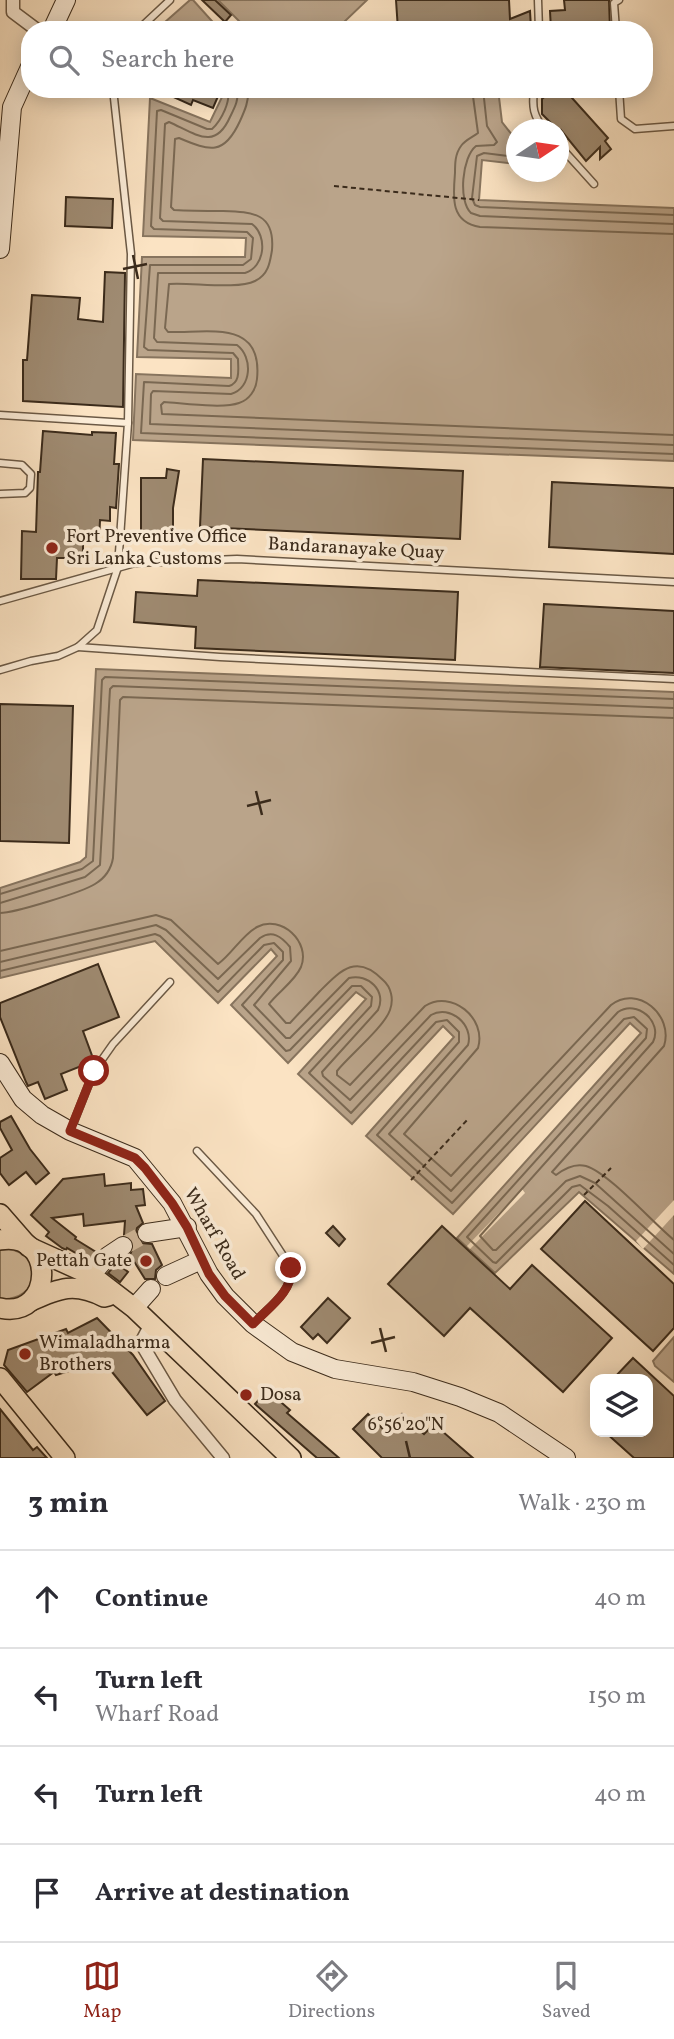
<!DOCTYPE html>
<html lang="en">
<head>
<meta charset="utf-8">
<style>
  body { margin:0; font-family:Vollkorn,serif; background:#f2f2f3; color:#2b2b33 }
  .controls { position:absolute; right:21px; bottom:21px; display:grid; overflow:hidden; border-radius:14px; box-shadow:0 4px 18px #0003 }
  .controls button { width:63px; height:63px; display:grid; place-items:center; padding:0; border:0; border-bottom:2px solid #e1e1e2; background:#fff; color:#2b2b33; font:35px sans-serif }
  .compass { position:absolute; left:506px; top:119px; width:63px; height:63px; border-radius:50%; background:#fff; box-shadow:0 4px 18px #0003; rotate:77deg }
  .stop { position:absolute; width:21px; height:21px; margin:-16px; border:5px solid #8f2418; border-radius:50%; background:#fff }
  .stop.end { background:#8f2418; border-color:#fff; box-shadow:0 2px 7px #0008 }
  .list { margin:0; padding:0; list-style:none }
  h2 { display:flex; justify-content:space-between; align-items:center; height:91px; margin:0; padding:0 28px; font-size:30px }
  h2 small { font-size:23px; font-weight:400; color:#7c7c81 }
  .list li { display:grid; grid-template-columns:46px 1fr auto; gap:21px; align-items:center; box-sizing:border-box; height:98px; padding:0 28px; border-top:2px solid #e1e1e2 }
  .list b { display:block; font-size:26px; white-space:nowrap }
  .list p { margin:0; font-size:23px; white-space:nowrap; color:#7c7c81 }
  .list em { font-size:23px; font-style:normal; color:#7c7c81 }
  .icon { flex:none; width:38px; height:38px; fill:none; stroke:currentColor; stroke-width:2; stroke-linecap:round; stroke-linejoin:round }
  .map { position:relative; flex:none; width:674px; height:1458px; overflow:hidden }
  .search { position:absolute; background:#fff; box-shadow:0 4px 18px #0003; left:21px; right:21px; top:21px; height:77px; display:flex; align-items:center; gap:18px; box-sizing:border-box; padding:0 24px; border-radius:28px; color:#7c7c81; font-size:26px }
  .sheet { height:483px; background:#fff }
  nav { display:flex; justify-content:space-around; align-items:center; box-sizing:border-box; height:98px; border-top:2px solid #e1e1e2; background:#fff; font-size:19px; color:#7c7c81 }
  nav a { display:grid; justify-items:center; gap:4px }
  nav .on { color:#8f2418 }
  .map>svg:first-child { display:block }
</style>
</head>
<body>
<div class="map">
<svg width="674" height="1458" viewBox="0 0 674 1458">
  <rect width="100%" height="100%" fill="#fbe3c3"/>
  <filter id="stains"><feTurbulence type="fractalNoise" baseFrequency=".00286" numOctaves="4"/><feColorMatrix values="0 0 0 0 .2 0 0 0 0 .09 0 0 0 0 .02 0 0 0 .5 -.17"/></filter>
  <radialGradient id="worn" r=".72"><stop offset=".6" stop-color="#630" stop-opacity="0"/><stop offset="1" stop-color="#630" stop-opacity=".3"/></radialGradient>
  <path fill="#dac4a6" stroke="#8a7860" stroke-width="2" d="M8,1249C46,1254 40,1302 0,1299V1250Z"/>
  <g fill="#baa48a" stroke="#87745e" stroke-width="2">
    <polygon points="190,0 193,0 220,30 156,30"/>
    <polygon points="218,0 367,0 341,25 336,24 331,30 248,30"/>
    <polygon points="211,89 498,89 502,122 516,140 516,164 482,160 479,200 674,208 674,461 133,440 136,374 231,378 231,359 137,357 142,257 245,257 246,238 143,236 150,98 210,122 223,95"/>
    <polygon points="96,669 674,692 674,1274 579,1192 495,1273 457,1238 641,1033 630,1023 453,1214 366,1136 454,1037 443,1026 352,1124 298,1074 366,999 356,992 288,1063 231,1005 277,956 271,949 218,1003 155,941 0,978 0,888 80,862 86,857"/>
    <polygon points="674,1337 674,1382 655,1366 653,1361"/>
  </g>
  <g fill="#fbe3c3">
    <polygon points="522,1189 525,1193 470,1249 467,1246"/>
    <polygon points="674,1200 674,1215 643,1249 636,1241"/>
  </g>
  <g fill="none" stroke-linecap="round" stroke-linejoin="round">
    <g stroke="#7a6852" stroke-width="2">
      <path d="M227,89C232,100 221,121 212,129H207L161,110L157,111L151,226L154,229L247,232L253,238L251,259L243,265H150L144,347L148,350L233,353L238,359C238,369 241,382 229,386L144,382L141,433L674,454"/>
      <path d="M237,89C239,100 235,107 230,117C215,151 196,134 169,122L165,124L160,218L163,221L252,224C268,236 265,267 245,273H158L154,338L157,342L237,345C253,357 252,388 231,394L153,391L151,394L150,424L674,445"/>
      <path d="M248,89C249,101 245,110 240,121C224,156 210,151 179,138L175,139L171,207L174,210C191,211 207,211 223,211C253,212 275,213 272,250C270,263 268,275 255,281C237,290 190,282 169,284L165,328L168,332C209,333 263,319 257,379C256,390 249,400 239,403C223,409 182,403 164,402L161,405L162,414L674,435"/>
      <path d="M472,89L478,133C473,137 465,140 461,146C455,154 455,164 455,173C453,197 450,222 480,227L674,234"/>
      <path d="M483,89L487,126L497,142L494,145L476,146C462,157 458,201 471,213L480,216L674,224"/>
      <polyline points="516,157 484,153 477,156 472,198 475,205 480,207 674,215"/>
      <polyline points="0,894 82,869 93,861 102,680 105,677 674,699"/>
      <polyline points="0,903 85,877 100,865 110,689 113,686 674,708"/>
      <path d="M0,913C14,913 83,892 95,884C105,878 111,870 113,858L120,700L123,697L674,718"/>
      <path d="M0,951L156,915L171,920L218,964C232,954 242,935 257,927C281,914 311,942 301,967C295,981 278,992 269,1004L286,1023H290C300,1012 310,1002 320,991C341,970 357,953 383,980C391,987 394,999 390,1010C384,1027 350,1055 337,1071V1075L350,1085L425,1006C451,989 487,1018 478,1048L404,1134L451,1176L611,1005C637,984 674,1015 664,1046L552,1172L556,1175C565,1168 575,1163 586,1166C609,1173 653,1223 674,1240"/>
      <path d="M0,962L156,925L166,930L218,979L260,938C272,930 281,936 290,947L291,961L254,1005L286,1038H290L349,978C368,973 387,991 378,1010L322,1072L323,1076L350,1100L431,1015C450,1004 474,1025 468,1045L389,1134L451,1191L618,1012C637,999 663,1022 653,1042L480,1236L493,1250H496L566,1181L580,1176L595,1183L674,1254"/>
      <polyline points="0,971 155,934 160,936 218,992 264,945 274,943 283,952 283,960 242,1005 286,1051 290,1050 352,986 361,986 372,997 371,1006 309,1073 351,1113 436,1022 447,1020 459,1032 459,1042 377,1135 452,1203 624,1019 634,1017 647,1029 646,1038 467,1237 493,1262 496,1263 572,1187 580,1185 608,1206 674,1265"/>
    </g>
  </g>
  <g fill="#9f8b72" stroke="#3b2b1b" stroke-width="2">
    <polygon points="202,0 215,0 231,15 225,22"/>
    <polygon points="396,0 509,0 510,19 530,11 531,28 526,30 398,30"/>
    <polygon points="564,0 609,0 610,30 551,30 550,11 565,10"/>
    <polygon points="156,89 196,89 204,93 207,89 219,94 213,108 193,100 191,105"/>
    <polygon points="553,89 564,89 608,138 605,141 611,149 600,159 600,147 586,161 561,130 560,132 542,114 542,99"/>
    <polygon points="66,197 113,199 112,228 65,226"/>
    <polygon points="105,272 125,273 123,407 23,401 23,360 27,360 32,295 80,298 78,319 103,322"/>
    <polygon points="43,431 92,435 92,432 116,433 114,464 119,464 116,508 110,507 110,521 100,520 99,542 83,541 83,558 57,558 56,579 21,579 22,531 36,532 38,472 40,472"/>
    <polygon points="203,459 463,471 460,539 200,527"/>
    <polygon points="167,469 179,471 173,508 173,536 162,536 162,531 141,531 141,478 166,478"/>
    <polygon points="552,482 674,488 674,554 549,547"/>
    <polygon points="198,580 458,592 455,660 195,648 196,627 134,622 136,592 197,596"/>
    <polygon points="544,604 674,611 674,673 540,667"/>
    <polygon points="0,704 73,706 69,843 0,841"/>
    <polygon points="98,964 119,1017 83,1031 94,1061 61,1074 67,1090 45,1099 38,1082 28,1086 26,1082 0,1017 0,1003"/>
    <polygon points="11,1116 30,1149 49,1173 36,1184 26,1172 9,1185 0,1173 0,1158 12,1150 0,1128 0,1122"/>
    <polygon points="104,1174 105,1186 131,1183 131,1190 143,1189 145,1205 136,1206 143,1223 137,1228 136,1234 142,1243 152,1244 162,1265 156,1270 155,1279 145,1279 130,1255 134,1245 132,1239 124,1235 125,1221 84,1226 83,1214 52,1218 76,1237 75,1239 96,1252 89,1261 67,1248 66,1250 62,1248 46,1236 49,1232 31,1215 63,1179"/>
    <polygon points="585,1201 674,1284 674,1328 653,1351 541,1249"/>
    <polygon points="333,1226 345,1239 339,1246 326,1233"/>
    <polygon points="442,1226 510,1289 532,1265 612,1338 563,1392 470,1308 444,1336 388,1284"/>
    <polygon points="117,1263 128,1272 120,1282 108,1273"/>
    <polygon points="328,1298 350,1318 327,1343 318,1334 313,1339 301,1327"/>
    <polygon points="97,1318 133,1355 165,1401 147,1415 104,1362 89,1368 88,1365 56,1375 54,1372 27,1392 4,1365 8,1350 66,1329 68,1333"/>
    <polygon points="633,1358 674,1396 674,1458 634,1458 605,1432 648,1432 648,1379 613,1379"/>
    <polygon points="267,1390 290,1410 287,1413 339,1458 317,1458 255,1404"/>
    <polygon points="0,1409 33,1450 37,1447 47,1458 0,1458"/>
    <polygon points="368,1414 386,1432 402,1414 424,1434 434,1424 473,1458 382,1458 353,1429"/>
  </g>
  <g fill="none" stroke-linecap="round" stroke-linejoin="round">
    <polyline stroke="#d5bea1" stroke-width="18" stroke-dasharray="18 9" stroke-linecap="butt" points="123,1246 147,1233"/>
    <defs>
      <g id="lane">
        <polyline points="538,0 539,30"/>
        <polyline points="138,30 170,0"/>
        <polyline points="616,30 614,3 619,0"/>
        <polyline points="113,89 131,254 128,423"/>
        <path d="M534,89C532,107 533,116 545,130"/>
        <polyline points="619,89 621,119 635,129 674,126"/>
        <polyline points="558,144 594,184"/>
        <polyline points="0,415 128,423 118,567 97,630 78,647 58,656 31,661 0,670"/>
        <polyline points="0,463 22,465 31,474 30,488 25,493 0,494"/>
        <polyline points="0,601 135,563 237,559 674,582"/>
        <polyline points="78,647 220,657 674,679"/>
        <polyline points="71,1129 94,1071 113,1044 170,982"/>
        <path d="M197,1151L256,1214L291,1268C293,1291 270,1306 255,1322"/>
      </g>
      <g id="street">
        <polyline points="13,0 13,12 37,30"/>
        <polyline points="151,1324 141,1343 175,1400 223,1458"/>
      </g>
      <g id="secondary">
        <polyline points="52,30 66,0"/>
        <polyline points="0,249 12,107 30,67"/>
        <polyline points="0,1063 23,1099 42,1115 70,1131 135,1158 172,1203 209,1274 225,1296 253,1324 292,1352 335,1369 413,1382 460,1397 499,1413 566,1458"/>
        <polyline points="147,1233 187,1227"/>
        <polyline points="91,1275 108,1256 123,1246"/>
        <polyline points="166,1276 201,1260"/>
        <polyline points="134,1308 151,1289"/>
      </g>
      <g id="primary">
        <polyline points="0,1214 27,1245"/>
        <path d="M0,1240C57,1230 54,1320 0,1308"/>
        <polyline points="29,1247 91,1275 134,1308 291,1458"/>
        <path d="M31,1301C59,1288 75,1282 104,1297L108,1296"/>
        <polyline points="0,1378 65,1458"/>
      </g>
    </defs>
    <use href="#lane" stroke="#6b5945" stroke-width="9"/>
    <use href="#street" stroke="#6b5945" stroke-width="15"/>
    <use href="#secondary" stroke="#3b2b1b" stroke-width="20"/>
    <use href="#primary" stroke="#3b2b1b" stroke-width="22"/>
    <g stroke="#3b2b1b" stroke-width="2" stroke-dasharray="5 3.5" stroke-linecap="butt">
      <polyline points="334,186 479,200"/>
      <polyline points="411,1180 469,1118"/>
      <polyline points="584,1195 611,1168"/>
    </g>
    <use href="#lane" stroke="#fcedd8" stroke-width="6"/>
    <use href="#street" stroke="#fcedd8" stroke-width="12"/>
    <use href="#secondary" stroke="#fcedd8" stroke-width="18"/>
    <use href="#primary" stroke="#fbe3c3" stroke-width="19"/>
  </g>
  <g fill="none" stroke-linecap="round" stroke-linejoin="round">
    <path stroke="#8f2418" stroke-width="9" d="M94,1071L70,1131L135,1158L145,1168L172,1203L187,1227L209,1274L225,1296L253,1324C268,1308 293,1292 291,1268"/>
  </g>
  <path fill="none" stroke="#3b2b1b" stroke-width="2.5" d="M133,255L138,279M123,269L147,264M256,791L262,815M247,806L271,800M380,1328L386,1352M371,1343L395,1337M406,1441L410,1458"/>
  <g fill="#8f2418" stroke="#fcedd8" stroke-width="2.5">
    <circle cx="52" cy="548" r="7"/>
    <circle cx="146" cy="1261" r="7"/>
    <circle cx="25" cy="1354" r="7"/>
    <circle cx="246" cy="1395" r="7"/>
  </g>
  <g text-anchor="middle" dominant-baseline="central" stroke-width="7" stroke-linejoin="round" paint-order="stroke">
    <g font-size="19" fill="#3b2b1b" stroke="#fcedd8" text-anchor="start">
      <text x="66" y="537">Fort Preventive Office<tspan x="66" dy="22">Sri Lanka Customs</tspan></text>
      <text x="132" y="1261" text-anchor="end">Pettah Gate</text>
      <text x="39" y="1343">Wimaladharma<tspan x="39" dy="22">Brothers</tspan></text>
      <text x="260" y="1395">Dosa</text>
    </g>
    <g font-size="19" fill="#3b2b1b" stroke="#fcedd8">
      <text transform="translate(356 549) rotate(3)">Bandaranayake Quay</text>
      <text transform="translate(214 1234) rotate(60)">Wharf Road</text>
    </g>
  </g>
  <g font-size="18" text-anchor="middle" fill="#3b2b1b" stroke="#fcedd8" stroke-width="7" stroke-linejoin="round" paint-order="stroke">
    <text x="406" y="1430">6°56'20"N</text>
  </g>
  <rect width="100%" height="100%" filter="url(#stains)"/>
  <rect width="100%" height="100%" fill="url(#worn)"/>
</svg>
<div class="controls">
<button><svg class="icon" aria-label="layers" viewBox="0 0 24 24"><path d="M12 4l9 5-9 5-9-5zM3 14l9 5 9-5"/></svg></button>
</div>
<svg class="compass" viewBox="-18 -18 36 36"><path d="M0-13l5 13h-10z" fill="#e53935"/><path d="M0 13l5-13h-10z" fill="#7c7c81"/></svg>
<div class="stop" style="left:94px;top:1071px"></div>
<div class="stop end" style="left:291px;top:1268px"></div>
<div class="search"><svg class="icon" aria-label="search" viewBox="0 0 24 24"><circle cx="10" cy="10" r="6"/><path d="M15 15l6 6"/></svg>Search here</div>
</div>
<section class="sheet">
<h2>3 min<small>Walk · 230 m</small></h2>
<ul class="list">
<li><svg class="icon" aria-label="ahead" viewBox="0 0 24 24"><path d="M12 20V5M6 11l6-6 6 6"/></svg><div><b>Continue</b></div><em>40 m</em></li>
<li><svg class="icon" aria-label="left" viewBox="0 0 24 24"><path d="M17 20v-9H6M10 6l-5 5 5 5"/></svg><div><b>Turn left</b><p>Wharf Road</p></div><em>150 m</em></li>
<li><svg class="icon" aria-label="left" viewBox="0 0 24 24"><path d="M17 20v-9H6M10 6l-5 5 5 5"/></svg><div><b>Turn left</b></div><em>40 m</em></li>
<li><svg class="icon" aria-label="arrive" viewBox="0 0 24 24"><path d="M6 21V4h12l-3 4 3 4H6"/></svg><div><b>Arrive at destination</b></div></li>
</ul>
</section>
<nav>
<a class="on"><svg class="icon" aria-label="map" viewBox="0 0 24 24"><path d="M3 6l6-2 6 2 6-2v14l-6 2-6-2-6 2zM9 4v14M15 6v14"/></svg>Map</a>
<a><svg class="icon" aria-label="directions" viewBox="0 0 24 24"><path d="M12 3l9 9-9 9-9-9zM9 14v-3h6M13 9l2 2-2 2"/></svg>Directions</a>
<a><svg class="icon" aria-label="saved" viewBox="0 0 24 24"><path d="M7 4h10v16l-5-4-5 4z"/></svg>Saved</a>
</nav>
</body>
</html>
